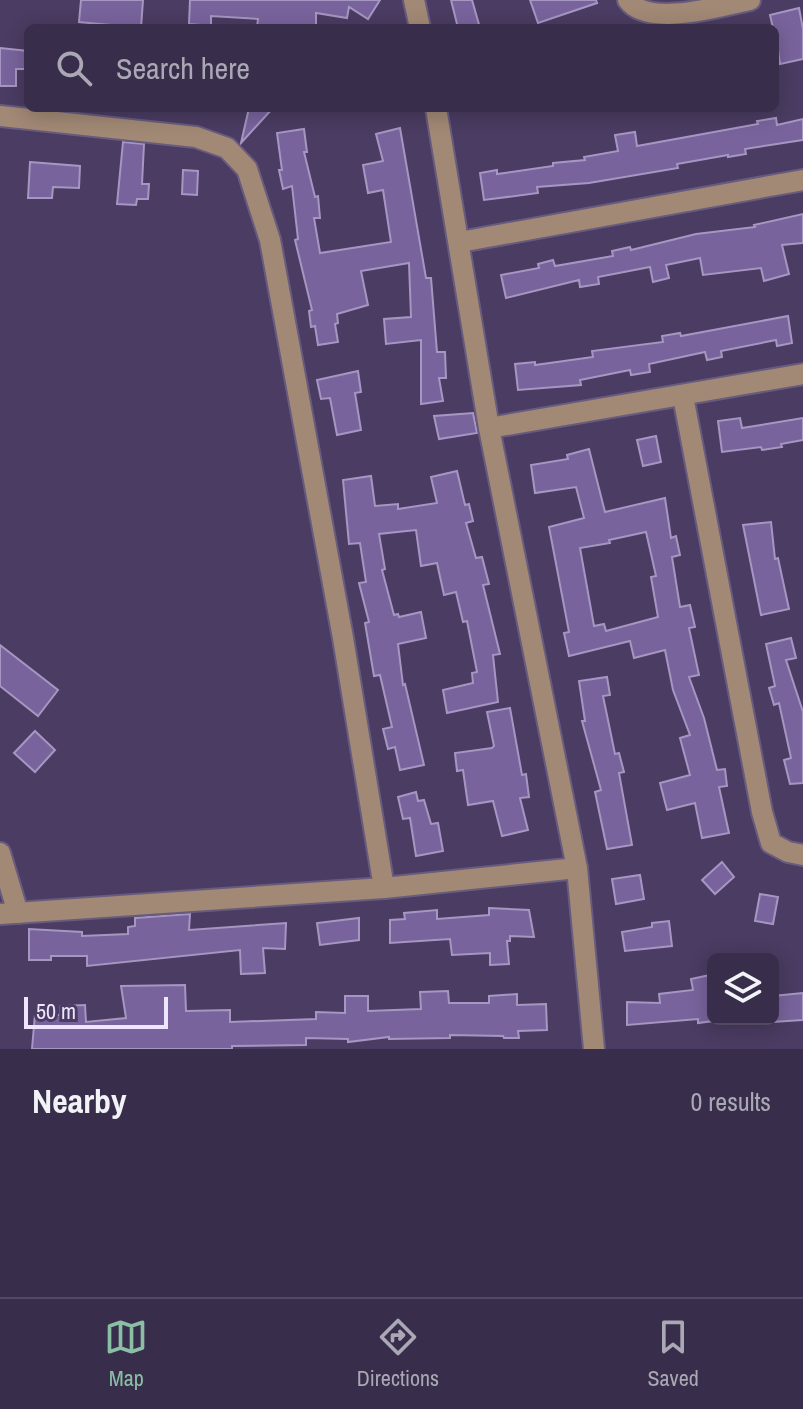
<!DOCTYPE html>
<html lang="en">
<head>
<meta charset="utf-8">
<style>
  body { margin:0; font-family:"Archivo Narrow",sans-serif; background:#3f3551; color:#f1f3f6 }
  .controls { position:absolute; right:24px; bottom:24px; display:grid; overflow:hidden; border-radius:12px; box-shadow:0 4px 20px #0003 }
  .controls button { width:72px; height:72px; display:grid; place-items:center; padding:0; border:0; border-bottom:2px solid #524962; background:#382d4a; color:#f1f3f6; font:40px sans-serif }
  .scale { position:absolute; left:24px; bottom:20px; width:144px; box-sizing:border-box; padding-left:8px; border:4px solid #eee6fe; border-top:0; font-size:22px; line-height:28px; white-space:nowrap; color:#eee6fe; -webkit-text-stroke:6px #4a3c62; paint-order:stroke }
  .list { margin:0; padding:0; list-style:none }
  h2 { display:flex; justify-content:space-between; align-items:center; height:104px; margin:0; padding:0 32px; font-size:34px }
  h2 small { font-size:26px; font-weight:400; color:#aba8b5 }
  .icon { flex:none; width:44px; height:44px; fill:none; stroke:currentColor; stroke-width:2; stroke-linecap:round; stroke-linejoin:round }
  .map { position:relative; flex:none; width:803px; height:1049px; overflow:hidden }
  .search { position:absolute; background:#382d4a; box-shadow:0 4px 20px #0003; left:24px; right:24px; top:24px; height:88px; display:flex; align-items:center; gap:20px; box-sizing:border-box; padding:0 28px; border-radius:12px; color:#aba8b5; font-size:30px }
  .sheet { height:248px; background:#382d4a }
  nav { display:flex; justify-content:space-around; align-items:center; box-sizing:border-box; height:112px; border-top:2px solid #524962; background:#382d4a; font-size:22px; color:#aba8b5 }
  nav a { display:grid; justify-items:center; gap:4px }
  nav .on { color:#8abfa5 }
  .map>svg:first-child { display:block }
</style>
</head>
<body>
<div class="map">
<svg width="803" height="1049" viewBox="0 0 803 1049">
  <rect width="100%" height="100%" fill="#4a3c62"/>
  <g fill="#79639c" stroke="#a696c2" stroke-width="2" fill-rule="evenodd">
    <polygon points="81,0 143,0 141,28 110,28 110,25 79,22"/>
    <polygon points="190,0 380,0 368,19 349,7 347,18 316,13 316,27 281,28 257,27 258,19 211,16 211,26 189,24"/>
    <polygon points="451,0 472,0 480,28 458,28"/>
    <polygon points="530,0 596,0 597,3 538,23"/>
    <polygon points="799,8 803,29 803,59 780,64 775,28 773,28 770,15"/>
    <polygon points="0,48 28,51 28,69 16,69 16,86 0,86"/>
    <polygon points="249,108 273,108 241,143"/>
    <polygon points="776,118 777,125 803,119 803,140 745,149 746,154 728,157 728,155 677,164 678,168 589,183 537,187 538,193 484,200 480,173 497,170 497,174 553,166 553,163 585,160 584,157 618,151 615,135 635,132 637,146 758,124 757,121"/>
    <polygon points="400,128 426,278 431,278 437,352 445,352 446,378 439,378 443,401 421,404 421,340 386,344 384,319 411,317 409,263 361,271 368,305 337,314 338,323 335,324 338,342 318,345 315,326 311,327 309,311 312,310 295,240 298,239 292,186 283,189 279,170 282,170 277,133 304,129 307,152 304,152 315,197 318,196 320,218 314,218 320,253 391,242 383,190 368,193 363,165 383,161 376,134"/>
    <polygon points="123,142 144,144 142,184 149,184 148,199 137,199 136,205 117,204"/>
    <polygon points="30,162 80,166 79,188 53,187 52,198 28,198"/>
    <polygon points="183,170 198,171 197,195 182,194"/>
    <polygon points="803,214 803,243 782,245 789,274 764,281 761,268 703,275 700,258 666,265 669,278 653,282 650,267 598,277 599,284 580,287 579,280 506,298 501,275 539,268 538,264 553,260 555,266 613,256 612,251 630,247 631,250 696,234 755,227 754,225"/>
    <polygon points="788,316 792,343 777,346 776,340 721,351 722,357 707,360 705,352 649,364 650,372 631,375 630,370 580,380 581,385 518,390 515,364 535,362 535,365 593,357 592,351 663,342 662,336 680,333 681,336"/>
    <polygon points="358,371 361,392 355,393 361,430 337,435 330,398 321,399 317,380"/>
    <polygon points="473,413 477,433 439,439 434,416"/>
    <polygon points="740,418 742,428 803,418 803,440 781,444 782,447 762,450 761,447 722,452 718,421"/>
    <polygon points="656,436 661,462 643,466 637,440"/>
    <path d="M589,449L605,512L665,498L671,538L676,536L680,555L672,557L680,607L690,605L695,627L689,628L699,675L689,677L704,718L717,770L725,769L727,786L719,787L729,833L702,838L695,803L667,810L660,783L690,775L680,738L690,735L673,690L665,650L634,658L630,641L569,656L564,633L569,632L549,527L584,518L576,487L535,493L531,465L568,459L567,455ZM646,532L656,576L651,577L658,617L606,631L604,624L594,626L580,548L610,543L609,540Z"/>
    <polygon points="457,471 465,505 469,504 473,521 466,523 476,558 482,557 489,584 483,585 500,654 493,655 498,702 447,713 443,690 473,683 472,673 477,672 467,621 463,622 456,592 444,595 437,563 421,566 416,530 379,534 385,569 382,570 394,615 398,614 399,617 421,612 426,638 398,644 403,685 405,684 424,765 400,770 395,747 388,749 383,729 392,727 380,675 374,676 365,623 369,622 359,583 366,582 360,543 349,544 343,480 371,476 375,506 398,504 398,509 437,503 431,477"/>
    <polygon points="771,522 775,559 778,558 789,609 761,615 743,525"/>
    <polygon points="791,638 796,658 786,660 803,712 803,783 790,784 784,760 791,758 779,703 774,705 769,688 775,686 766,644"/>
    <polygon points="0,645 58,690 38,716 0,686"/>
    <polygon points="607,677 610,695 603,696 615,754 619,753 624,772 619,773 632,845 607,849 595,792 601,790 582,721 585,721 579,681"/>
    <polygon points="510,708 522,775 526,774 529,797 520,798 528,830 502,836 493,801 468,805 463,770 457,771 455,753 492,748 494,746 487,712"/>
    <polygon points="35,731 55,750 35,772 14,753"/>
    <polygon points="416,792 418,801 424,800 431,824 438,823 443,851 416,856 410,818 403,819 398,797"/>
    <polygon points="722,862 734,877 715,894 702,880"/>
    <polygon points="640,875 644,899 616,904 612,879"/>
    <polygon points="760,894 778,897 773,924 755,921"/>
    <polygon points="489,908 529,910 534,937 510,936 510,941 507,941 509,964 490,965 490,953 452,955 450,939 390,943 390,920 405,919 404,913 437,910 437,919 489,915"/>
    <polygon points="190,914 189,930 286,923 285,949 263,948 265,973 241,974 240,950 87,966 87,956 51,956 51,960 29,960 29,929 82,932 82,936 128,934 128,927 135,926 135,918"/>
    <polygon points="359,918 359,940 320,945 317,923"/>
    <polygon points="669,921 672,946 625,951 622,932 652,927 652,923"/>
    <polygon points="710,975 713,989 713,1021 698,1023 698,1019 627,1025 627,1002 660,1003 659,994 693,990 691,979"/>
    <polygon points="185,985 186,1011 230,1010 230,1022 316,1019 316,1012 345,1013 345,996 368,996 368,1011 421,1009 420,992 448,991 449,1003 489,1003 489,996 517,994 517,1005 546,1004 547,1030 518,1031 519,1038 504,1038 503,1036 450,1035 450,1038 389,1039 389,1037 348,1042 348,1039 306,1038 306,1045 232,1046 232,1049 32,1049 35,1014 60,1015 60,1006 85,1005 86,1022 126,1018 121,986"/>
    <polygon points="803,993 803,1020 773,1022 773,996"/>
  </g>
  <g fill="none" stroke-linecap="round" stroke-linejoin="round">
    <defs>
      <g id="minor">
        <polyline points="414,0 420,28"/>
        <path d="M628,0C648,28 721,6 750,0"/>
        <polyline points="436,108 489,428 577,868 594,1049"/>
        <polyline points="0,116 196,137 227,148 247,169 270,240 343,638 384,888"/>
        <polyline points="460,242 803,180"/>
        <polyline points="683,396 762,812 771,843 788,852 803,855"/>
        <polyline points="489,428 803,374"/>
        <polyline points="0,853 18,913"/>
        <polyline points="0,914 384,888 577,868"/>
      </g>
    </defs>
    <use href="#minor" stroke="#685b7e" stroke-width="24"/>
    <use href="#minor" stroke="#a18975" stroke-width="20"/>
  </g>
</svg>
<div class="controls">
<button><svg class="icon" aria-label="layers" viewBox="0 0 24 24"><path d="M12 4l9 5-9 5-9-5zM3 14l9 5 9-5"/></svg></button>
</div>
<div class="scale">50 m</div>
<div class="search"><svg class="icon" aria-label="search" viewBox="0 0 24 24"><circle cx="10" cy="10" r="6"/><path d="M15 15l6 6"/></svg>Search here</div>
</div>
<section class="sheet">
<h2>Nearby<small>0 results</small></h2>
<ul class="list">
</ul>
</section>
<nav>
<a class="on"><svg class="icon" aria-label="map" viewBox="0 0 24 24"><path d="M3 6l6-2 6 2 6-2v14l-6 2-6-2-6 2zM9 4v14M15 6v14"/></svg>Map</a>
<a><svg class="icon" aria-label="directions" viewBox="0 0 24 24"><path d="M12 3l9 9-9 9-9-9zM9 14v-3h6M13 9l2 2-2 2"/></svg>Directions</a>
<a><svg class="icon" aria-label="saved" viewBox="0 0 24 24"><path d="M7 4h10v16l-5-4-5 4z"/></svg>Saved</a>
</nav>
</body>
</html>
